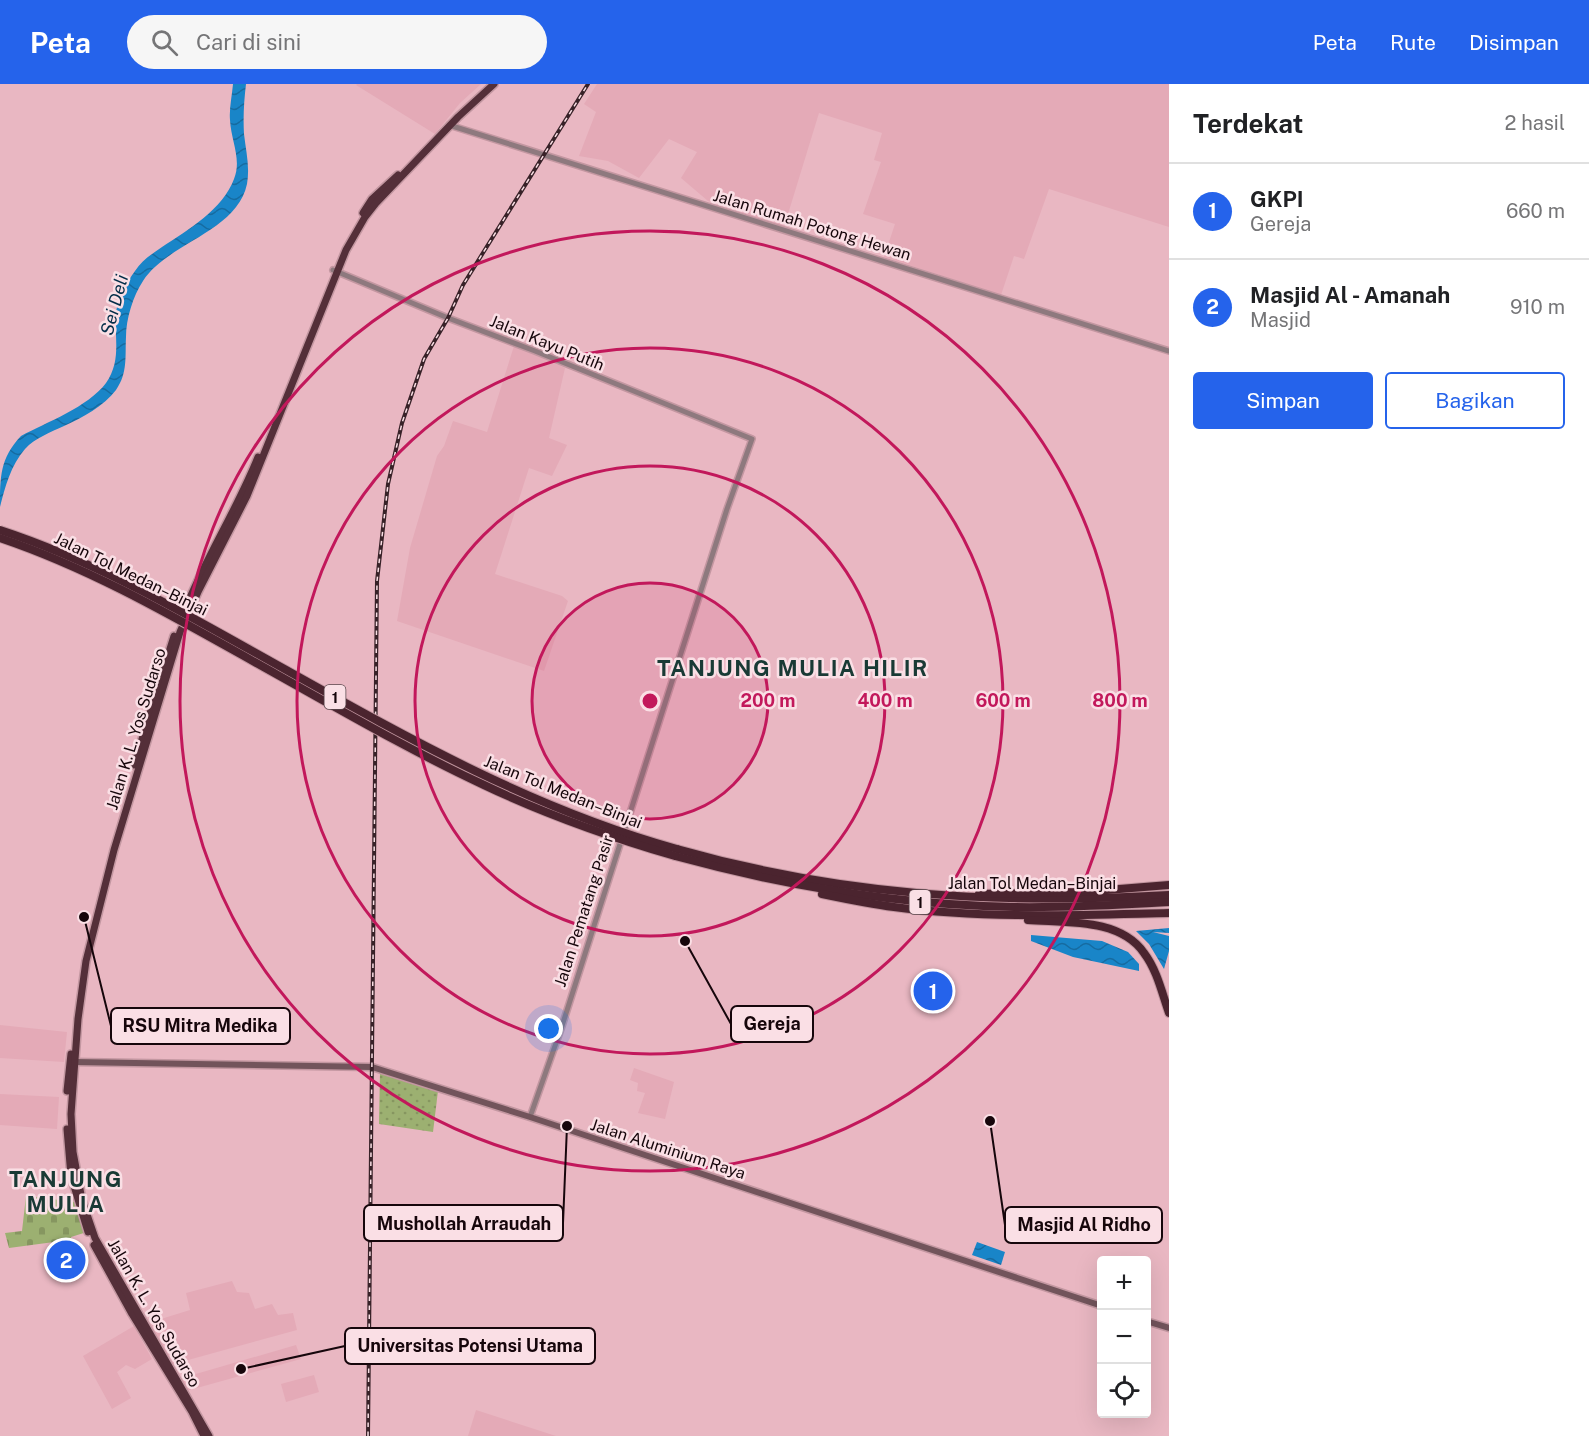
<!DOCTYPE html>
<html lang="id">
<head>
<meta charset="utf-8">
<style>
  body { margin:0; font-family:"Public Sans",sans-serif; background:#f6f6f6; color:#202124 }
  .controls { position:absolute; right:18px; bottom:18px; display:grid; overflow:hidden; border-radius:6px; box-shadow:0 6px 24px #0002 }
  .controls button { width:54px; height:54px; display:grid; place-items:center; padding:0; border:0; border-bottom:2px solid #e0e0e0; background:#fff; color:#202124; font:30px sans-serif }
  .you { position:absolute; left:549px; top:945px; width:21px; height:21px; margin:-15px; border:4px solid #fff; border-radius:50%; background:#1a73e8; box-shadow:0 0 0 9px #1a73e833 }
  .badge { display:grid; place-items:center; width:39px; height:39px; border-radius:50%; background:#2563eb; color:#fff; font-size:20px; font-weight:700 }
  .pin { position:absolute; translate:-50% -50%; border:3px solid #fff; box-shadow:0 2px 6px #0006 }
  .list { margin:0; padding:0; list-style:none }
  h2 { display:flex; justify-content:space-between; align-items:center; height:78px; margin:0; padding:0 24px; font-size:26px }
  h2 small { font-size:20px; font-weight:400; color:#757577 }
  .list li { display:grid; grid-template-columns:39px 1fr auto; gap:18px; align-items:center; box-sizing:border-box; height:96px; padding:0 24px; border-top:2px solid #e0e0e0 }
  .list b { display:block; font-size:22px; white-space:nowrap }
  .list p { margin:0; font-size:20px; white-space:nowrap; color:#757577 }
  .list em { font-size:20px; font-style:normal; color:#757577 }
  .actions { display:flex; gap:12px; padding:18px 24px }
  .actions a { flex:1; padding:14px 0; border:2px solid #2563eb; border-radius:6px; text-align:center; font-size:21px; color:#2563eb }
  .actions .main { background:#2563eb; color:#fff }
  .icon { flex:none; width:33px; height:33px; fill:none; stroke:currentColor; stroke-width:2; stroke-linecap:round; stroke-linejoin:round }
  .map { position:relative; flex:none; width:1169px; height:1352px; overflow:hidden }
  header { display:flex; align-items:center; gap:36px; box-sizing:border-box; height:84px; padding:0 30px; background:#2563eb; color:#fff }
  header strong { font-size:28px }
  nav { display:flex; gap:33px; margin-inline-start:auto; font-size:21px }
  .search { width:420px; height:54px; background:#f6f6f6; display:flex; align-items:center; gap:15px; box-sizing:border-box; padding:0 21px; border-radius:33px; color:#757577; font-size:22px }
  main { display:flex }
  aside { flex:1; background:#fff }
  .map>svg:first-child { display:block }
</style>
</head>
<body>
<header>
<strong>Peta</strong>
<div class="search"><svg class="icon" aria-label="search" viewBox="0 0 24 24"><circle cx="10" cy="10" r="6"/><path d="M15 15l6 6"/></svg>Cari di sini</div>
<nav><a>Peta</a><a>Rute</a><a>Disimpan</a></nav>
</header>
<main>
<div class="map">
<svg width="1169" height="1352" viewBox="0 0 1169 1352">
  <defs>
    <pattern id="grass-dots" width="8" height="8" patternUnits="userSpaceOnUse" patternTransform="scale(1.5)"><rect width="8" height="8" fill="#9cb071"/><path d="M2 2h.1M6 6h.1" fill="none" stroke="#869660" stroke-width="1.8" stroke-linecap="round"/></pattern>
    <pattern id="cemetery-stones" width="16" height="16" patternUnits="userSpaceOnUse" patternTransform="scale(1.5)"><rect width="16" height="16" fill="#9cb071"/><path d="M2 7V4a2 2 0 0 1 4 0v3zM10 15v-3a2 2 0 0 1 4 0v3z" fill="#869660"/></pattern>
    <pattern id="water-waves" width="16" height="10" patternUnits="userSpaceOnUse" patternTransform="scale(1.5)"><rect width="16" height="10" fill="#1985c8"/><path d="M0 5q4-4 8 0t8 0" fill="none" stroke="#156ba1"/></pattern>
  </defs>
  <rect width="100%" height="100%" fill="#e9b7c2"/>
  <g fill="#e4aab7">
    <polygon points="357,0 481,0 460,19 435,50 356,1"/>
    <polygon points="597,0 1169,0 1169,143 1049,105 1024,175 1014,172 1001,211 884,173 895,140 863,130 881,78 874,76 882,49 819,29 784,143 708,117 681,94 697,68 669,55 639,94 608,77 579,72 596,28 584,20"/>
    <polygon points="514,262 565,284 549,354 567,361 552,392 529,384 495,490 562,512 568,517 544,587 397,537 410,464 437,372 444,362 453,337 487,348"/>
    <polygon points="0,941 67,948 64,978 0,974"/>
    <polygon points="634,984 674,998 665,1035 638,1029 645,1009 637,1007 638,999 630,996"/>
    <polygon points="0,1010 59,1013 57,1045 0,1041"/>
    <polygon points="232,1197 237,1208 249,1209 255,1225 272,1220 278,1231 293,1229 297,1246 170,1281 148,1239 190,1226 186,1209"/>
    <polygon points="134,1242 152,1275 135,1285 126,1281 117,1288 131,1314 112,1325 83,1272"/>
    <polygon points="296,1261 301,1275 186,1307 182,1294"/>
    <polygon points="314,1291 319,1308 286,1318 281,1300"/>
    <polygon points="476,1326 556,1352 468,1352"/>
  </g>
  <polygon fill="url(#grass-dots)" points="380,988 438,1007 433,1048 379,1040"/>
  <polygon fill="url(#cemetery-stones)" points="26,1112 76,1118 87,1148 71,1153 73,1164 56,1166 54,1158 9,1164 5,1149 22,1147"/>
  <g fill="url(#water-waves)">
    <path d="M233,0H246C244,17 243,33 244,50C246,67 250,83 247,100C237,148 167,159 143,197C133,212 126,235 126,253C125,272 128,289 116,306C104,322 82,334 64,342C51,348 35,354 25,365C11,381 5,403 0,423C0,393 0,374 21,352C47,338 88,323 106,299C122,276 114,253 116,228C118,214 127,198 135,187C142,176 152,170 162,163C188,146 223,125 234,95C242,75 231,57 230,36C229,25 232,12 233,0Z"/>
    <polygon points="1169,844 1169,849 1153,848 1169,852 1169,867 1164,885 1149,860 1136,847"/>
    <polygon points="1031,851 1102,857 1128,868 1139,880 1139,887 1073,873 1031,857"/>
    <polygon points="977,1158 1005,1168 1001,1181 972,1171"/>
  </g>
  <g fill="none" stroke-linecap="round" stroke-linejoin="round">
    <defs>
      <g id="tertiary">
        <polyline points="449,41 1169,267"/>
        <polyline points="333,186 448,234 535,267 752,355 727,425 562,942 530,1033"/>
      </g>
      <g id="secondary">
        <polyline points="74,978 372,983 530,1033 1102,1222"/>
        <polyline points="1146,1237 1169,1244"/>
      </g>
      <g id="trunk">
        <polyline points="363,129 372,115 398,91"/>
        <path d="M182,533C203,478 236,428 258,373"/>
        <polyline points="134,681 174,552"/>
        <polyline points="67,1007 71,970"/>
        <polyline points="67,1045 71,1092 88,1148"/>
        <polyline points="94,1161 132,1230 192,1328 204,1352"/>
        <polyline points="209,1352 95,1154 82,1116 73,1068 71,1030 78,935 86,877 114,766 180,548 198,508 247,412 346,166 365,133 376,119 458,33 494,0"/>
      </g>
      <g id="motorway">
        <path d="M677,765C842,812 999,821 1169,811"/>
        <path d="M675,772C785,802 899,821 1014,823C1065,824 1117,821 1169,818"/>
        <path d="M822,810C846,815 870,820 894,823C985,835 1078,831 1169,829"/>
        <polyline points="979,810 1082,808 1169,801"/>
        <path d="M1028,836C1066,839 1120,834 1144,869C1157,886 1162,909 1169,929"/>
      </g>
    </defs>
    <use href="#tertiary" stroke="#c397a1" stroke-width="8"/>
    <use href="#secondary" stroke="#c397a1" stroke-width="9"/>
    <use href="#trunk" stroke="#c397a1" stroke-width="10"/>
    <use href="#motorway" stroke="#c397a1" stroke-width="10"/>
    <use href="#tertiary" stroke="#8e797e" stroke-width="5"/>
    <use href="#secondary" stroke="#72545b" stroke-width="6"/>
    <use href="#trunk" stroke="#542f39" stroke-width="7"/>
    <use href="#motorway" stroke="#4b242f" stroke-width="8"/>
    <defs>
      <polyline id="rail" points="368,1352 377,497 388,400 402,339 424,275 448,234 463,201 588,0"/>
    </defs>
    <use href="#rail" stroke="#382228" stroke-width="4"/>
    <use href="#rail" stroke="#fadfe5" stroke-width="1.5" stroke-dasharray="4.5" stroke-linecap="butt"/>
    <defs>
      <g id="motorway-bridge">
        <path d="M0,446C89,475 172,522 254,568C392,645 523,722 677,765"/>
        <path d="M0,454C98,487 186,540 276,590C344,628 413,668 484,701C545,730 610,753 675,772"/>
      </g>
    </defs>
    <use href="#motorway-bridge" stroke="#c397a1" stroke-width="10" stroke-linecap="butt"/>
    <use href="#motorway-bridge" stroke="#4b242f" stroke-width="8"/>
  </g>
  <circle cx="650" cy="617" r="118" fill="#c2185b" fill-opacity=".12"/>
  <g fill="none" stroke="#c2185b" stroke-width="3">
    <circle cx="650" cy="617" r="118"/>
    <circle cx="650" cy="617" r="235"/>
    <circle cx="650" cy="617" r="353"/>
    <circle cx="650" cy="617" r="470"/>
  </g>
  <g text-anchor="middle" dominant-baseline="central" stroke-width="5" stroke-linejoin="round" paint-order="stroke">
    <g fill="#fadfe5" stroke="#5a474c" stroke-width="1.5">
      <rect x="324.5" y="601" width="21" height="24" rx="4.5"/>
      <rect x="909.5" y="806" width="21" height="24" rx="4.5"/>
    </g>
    <g font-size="15" font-weight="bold" fill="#16060b">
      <text x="335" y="613">1</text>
      <text x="920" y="818">1</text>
    </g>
    <g font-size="16" fill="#16060b" stroke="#fadfe5">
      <text transform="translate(812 141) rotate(17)">Jalan Rumah Potong Hewan</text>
      <text transform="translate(547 259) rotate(22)">Jalan Kayu Putih</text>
      <text transform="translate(131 490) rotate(26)">Jalan Tol Medan–Binjai</text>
      <text transform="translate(136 645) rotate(-73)">Jalan K. L. Yos Sudarso</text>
      <text transform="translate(563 708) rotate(22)">Jalan Tol Medan–Binjai</text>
      <text x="1032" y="799">Jalan Tol Medan–Binjai</text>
      <text transform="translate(584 827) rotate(-72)">Jalan Pematang Pasir</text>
      <text transform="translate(668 1065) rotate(18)">Jalan Aluminium Raya</text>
      <text transform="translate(154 1229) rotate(60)">Jalan K. L. Yos Sudarso</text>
    </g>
    <g font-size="18" font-style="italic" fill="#032d48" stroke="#fadfe5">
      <text transform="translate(114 221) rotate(-75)">Sei Deli</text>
    </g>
    <g font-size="22" font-weight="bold" letter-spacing="1.5" fill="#193a35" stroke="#fadfe5">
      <text x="793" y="584">TANJUNG MULIA HILIR</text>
      <text x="66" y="1095">TANJUNG<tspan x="66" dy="25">MULIA</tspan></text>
    </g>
  </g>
  <circle cx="650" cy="617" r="9" fill="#c2185b" stroke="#fadfe5" stroke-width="3"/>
  <g font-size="18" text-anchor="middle" font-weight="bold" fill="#c2185b" stroke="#fadfe5" stroke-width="5" stroke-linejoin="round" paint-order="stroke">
    <text x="768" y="623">200 m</text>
    <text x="885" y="623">400 m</text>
    <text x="1003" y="623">600 m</text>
    <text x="1120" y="623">800 m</text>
  </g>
  <path fill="none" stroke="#16060b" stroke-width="2" d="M685 857L731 940M84 833L111 942M567 1042L563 1139M990 1037L1005 1141M241 1285L345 1262"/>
  <g fill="#16060b" stroke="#fadfe5" stroke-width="2">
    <circle cx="685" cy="857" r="6"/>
    <circle cx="84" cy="833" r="6"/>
    <circle cx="567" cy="1042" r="6"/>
    <circle cx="990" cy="1037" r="6"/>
    <circle cx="241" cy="1285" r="6"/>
  </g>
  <g fill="#fadfe5" stroke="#16060b" stroke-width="2">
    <rect x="731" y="922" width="82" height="36" rx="6"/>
    <rect x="111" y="924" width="179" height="36" rx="6"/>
    <rect x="364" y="1121" width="199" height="36" rx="6"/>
    <rect x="1005" y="1123" width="157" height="36" rx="6"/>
    <rect x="345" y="1244" width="250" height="36" rx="6"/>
  </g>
  <g font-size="18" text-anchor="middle" font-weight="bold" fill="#16060b">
    <text x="772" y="946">Gereja</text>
    <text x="200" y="948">RSU Mitra Medika</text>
    <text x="464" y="1146">Mushollah Arraudah</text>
    <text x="1084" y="1147">Masjid Al Ridho</text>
    <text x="470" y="1268">Universitas Potensi Utama</text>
  </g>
</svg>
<div class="controls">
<button>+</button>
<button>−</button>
<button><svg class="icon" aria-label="locate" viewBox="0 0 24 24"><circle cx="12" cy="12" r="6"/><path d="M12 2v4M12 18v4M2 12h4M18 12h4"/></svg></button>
</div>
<div class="you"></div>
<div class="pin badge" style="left:933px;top:907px">1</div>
<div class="pin badge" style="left:66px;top:1176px">2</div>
</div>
<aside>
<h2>Terdekat<small>2 hasil</small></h2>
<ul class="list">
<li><span class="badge">1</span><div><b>GKPI</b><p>Gereja</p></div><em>660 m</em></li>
<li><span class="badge">2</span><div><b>Masjid Al - Amanah</b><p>Masjid</p></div><em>910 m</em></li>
</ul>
<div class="actions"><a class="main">Simpan</a><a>Bagikan</a></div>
</aside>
</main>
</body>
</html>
